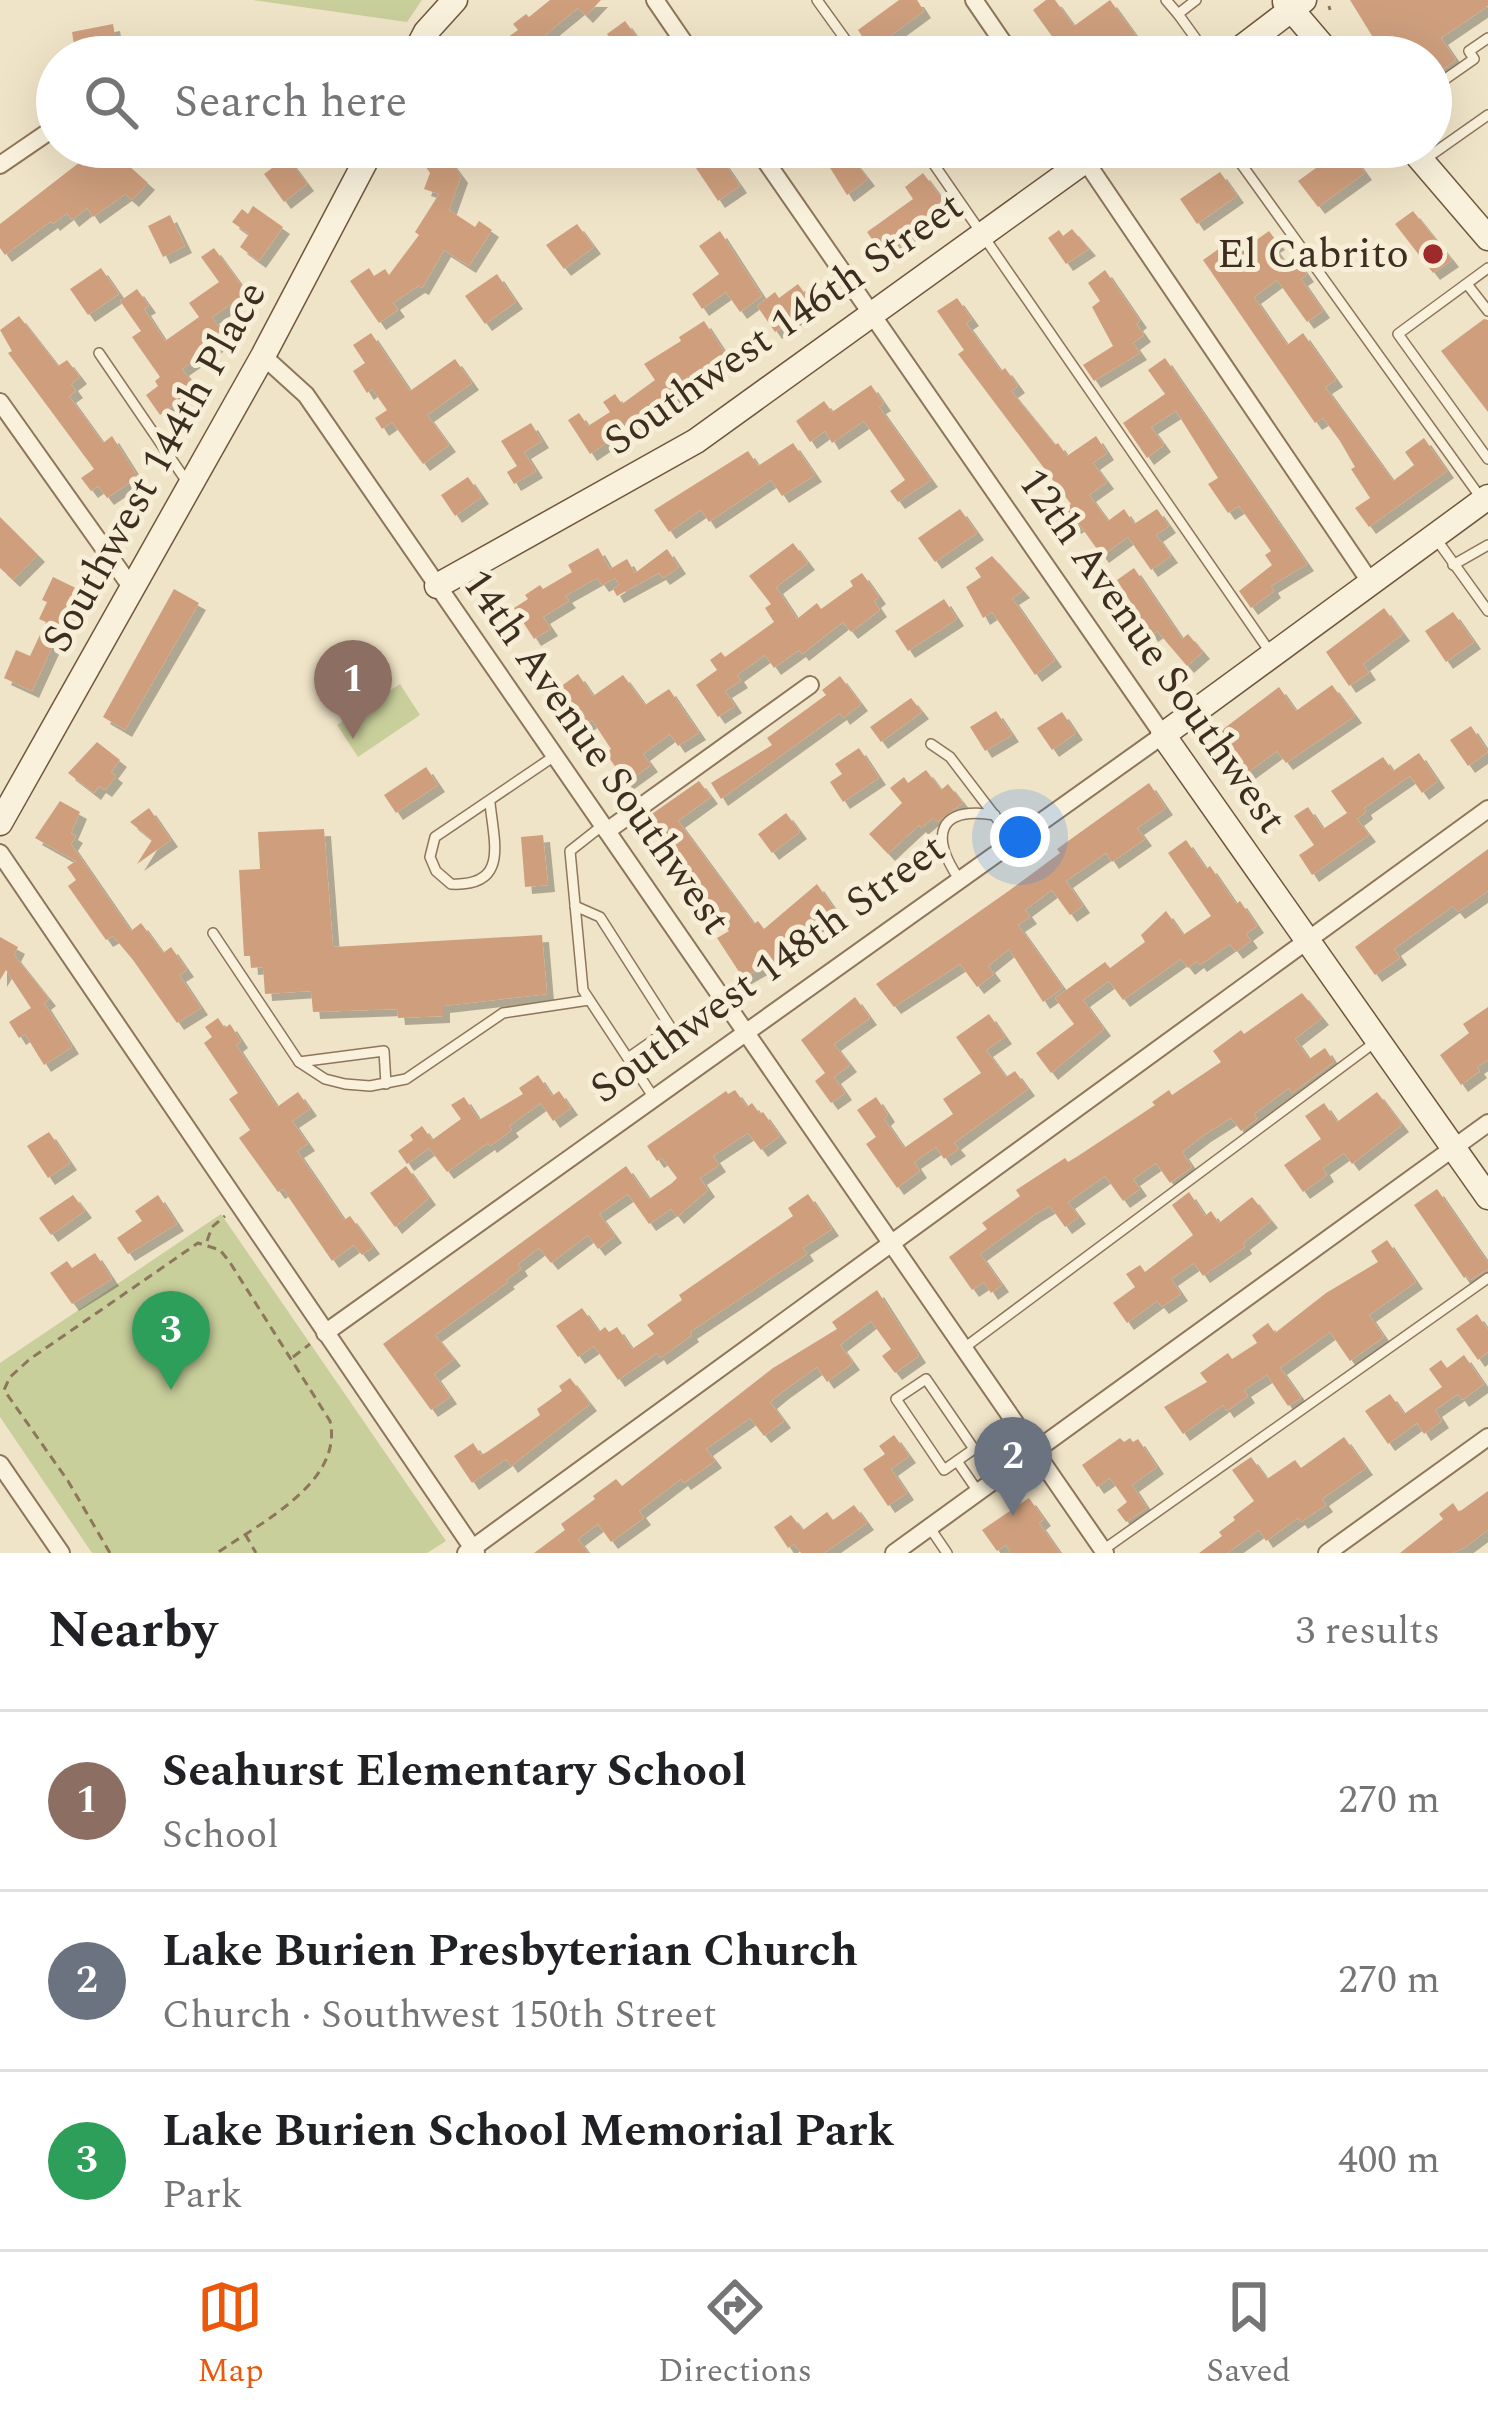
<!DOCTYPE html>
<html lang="en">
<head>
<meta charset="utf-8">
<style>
  body { margin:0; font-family:Spectral,serif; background:#f2f2f2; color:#202124 }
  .you { position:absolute; left:1020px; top:837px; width:42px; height:42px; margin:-30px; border:9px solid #fff; border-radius:50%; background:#1a73e8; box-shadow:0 0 0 18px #1a73e833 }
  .badge { display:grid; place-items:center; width:78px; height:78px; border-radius:50%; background:#ea580c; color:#fff; font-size:39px; font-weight:700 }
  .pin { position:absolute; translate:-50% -99px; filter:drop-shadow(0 3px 6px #0008) }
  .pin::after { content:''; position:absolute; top:63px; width:42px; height:36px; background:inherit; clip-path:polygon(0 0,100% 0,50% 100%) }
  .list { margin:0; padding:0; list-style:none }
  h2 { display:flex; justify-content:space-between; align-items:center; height:156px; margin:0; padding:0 48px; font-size:51px }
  h2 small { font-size:39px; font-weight:400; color:#757577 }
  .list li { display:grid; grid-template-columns:78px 1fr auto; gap:36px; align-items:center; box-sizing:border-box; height:180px; padding:0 48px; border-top:3px solid #e0e0e0 }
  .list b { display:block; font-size:45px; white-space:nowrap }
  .list p { margin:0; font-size:39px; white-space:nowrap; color:#757577 }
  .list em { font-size:39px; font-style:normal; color:#757577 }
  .icon { flex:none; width:66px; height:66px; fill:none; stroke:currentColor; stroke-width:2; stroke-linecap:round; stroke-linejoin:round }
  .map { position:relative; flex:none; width:1488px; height:1553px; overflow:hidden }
  .search { position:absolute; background:#fff; box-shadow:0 12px 48px #0002; left:36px; right:36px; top:36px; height:132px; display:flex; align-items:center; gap:30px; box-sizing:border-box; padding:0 42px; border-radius:66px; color:#757577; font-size:45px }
  .sheet { height:696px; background:#fff }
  nav { display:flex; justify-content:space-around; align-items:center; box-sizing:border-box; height:168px; border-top:3px solid #e0e0e0; background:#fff; font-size:33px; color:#757577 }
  nav a { display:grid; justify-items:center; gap:6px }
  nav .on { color:#ea580c }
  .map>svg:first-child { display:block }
</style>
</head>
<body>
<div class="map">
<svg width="1488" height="1553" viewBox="0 0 1488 1553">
  <defs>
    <filter id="shadow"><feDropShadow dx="7" dy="7" stdDeviation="0" flood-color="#0004"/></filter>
  </defs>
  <rect width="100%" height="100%" fill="#f0e4c8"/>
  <g fill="#c9cf9b">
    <polygon points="253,0 422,0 407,22"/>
    <polygon points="400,684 420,715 358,757 337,725"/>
    <polygon points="221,1214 446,1541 427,1553 92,1553 0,1417 0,1363"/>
  </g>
  <g fill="#cf9f7d" filter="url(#shadow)">
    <polygon points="550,0 601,0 586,16 578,8 545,35 549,39 534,51 532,48 518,57 480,57 518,30 513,24 526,14 529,17"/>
    <polygon points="899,0 917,0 924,11 871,50 858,30"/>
    <polygon points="1046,0 1055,0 1074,26 1110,0 1136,36 1108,57 1043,57 1059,46 1033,10"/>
    <polygon points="1350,0 1488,0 1488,6 1441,38 1456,60 1431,78 1431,57 1385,57"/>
    <polygon points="625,21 648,52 641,57 623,57 607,34"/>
    <polygon points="113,24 118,53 76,57 72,32"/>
    <polygon points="101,147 108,147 148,183 132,200 125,194 93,217 87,208 72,220 67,213 53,224 51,221 5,255 0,248 0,224 80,162 83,166"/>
    <polygon points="427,147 440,147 461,176 449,210 475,227 479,221 492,230 469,266 444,250 422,288 418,286 393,303 398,310 379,323 350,281 369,268 374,276 385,269 389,275 419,235 415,232 439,194 424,189 430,173 417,154"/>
    <polygon points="682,147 713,147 740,186 718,201"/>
    <polygon points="817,147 843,147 868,179 847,195"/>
    <polygon points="1345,147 1372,147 1355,159 1365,173 1318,207 1298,181"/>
    <polygon points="287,157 307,184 284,202 264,174"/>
    <polygon points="1220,172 1237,196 1197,224 1180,199"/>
    <polygon points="923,173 949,208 885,258 867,232 913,199 905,187"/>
    <polygon points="253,206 283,227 259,261 240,247 249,234 232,222 242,209 248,214"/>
    <polygon points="1413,211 1452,260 1433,273 1395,224"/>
    <polygon points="170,215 185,246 163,257 148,226"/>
    <polygon points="577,224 594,247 564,269 546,245"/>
    <polygon points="1072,229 1089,249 1066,264 1048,238 1059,230 1063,236"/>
    <polygon points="720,231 762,296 740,312 726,292 702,309 692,294 719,274 699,246"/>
    <polygon points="1269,231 1278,243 1273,246 1289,268 1298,262 1307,275 1301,279 1323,311 1307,322 1277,280 1254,297 1287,345 1303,333 1336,380 1325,387 1393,481 1414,465 1405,452 1424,438 1447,471 1369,527 1355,508 1370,498 1351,469 1355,467 1340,441 1323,418 1315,423 1203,260 1220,248 1228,260"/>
    <polygon points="214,248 247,293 212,317 226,338 182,369 196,388 160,415 146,395 158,386 155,381 160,377 132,337 141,331 120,301 137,289 149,306 144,309 165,341 199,317 189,303 219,282 201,257"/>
    <polygon points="101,268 119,294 88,315 70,289"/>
    <polygon points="1105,270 1140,321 1136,324 1144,335 1133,343 1140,353 1094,381 1083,365 1113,346 1092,307 1100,301 1088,283"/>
    <polygon points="497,274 516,302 485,324 465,296"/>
    <polygon points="798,284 813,305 775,332 757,306 775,292 779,298"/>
    <polygon points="957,298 972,319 966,323 1001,371 1005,368 1018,386 1011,391 1055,445 1058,443 1067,456 1096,436 1107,453 1093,463 1107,482 1089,495 1108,521 1124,509 1134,524 1157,509 1169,526 1156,535 1171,556 1151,570 1128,537 1102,556 1079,524 1074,527 1062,510 1071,504 958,354 964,350 937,311"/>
    <polygon points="19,316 58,366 67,360 80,377 71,384 76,391 69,396 103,443 112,436 138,477 107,498 98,486 91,491 81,478 94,469 8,353 12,351 0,330"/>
    <polygon points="1484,319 1488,320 1488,412 1441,351"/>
    <polygon points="704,321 725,353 687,377 689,380 678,388 681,393 590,454 568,420 579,413 588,426 610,412 603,402 615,394 622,404 655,380 644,364 681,341 679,337"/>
    <polygon points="371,333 410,391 455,359 472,383 427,415 449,445 423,464 392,422 382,429 375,418 387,410 372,389 367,393 353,371 365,363 353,345"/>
    <polygon points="1165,358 1307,564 1271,586 1274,591 1251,608 1239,591 1272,565 1265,555 1271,551 1239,506 1228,513 1208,484 1218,478 1176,411 1151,427 1164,445 1147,458 1123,423 1165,394 1148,370"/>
    <polygon points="871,385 884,404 879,407 931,480 898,502 890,491 905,480 864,421 832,443 825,431 810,442 796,421 824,401 832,412"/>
    <polygon points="531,423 542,441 524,452 536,471 514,484 507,472 517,466 501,441"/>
    <polygon points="793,443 815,475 782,496 771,480 709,522 701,510 669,532 654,510 748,451 758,466"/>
    <polygon points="468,477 482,497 455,516 441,495"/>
    <polygon points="960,509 977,533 935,562 918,538"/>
    <polygon points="0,517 38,555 13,580 0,568"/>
    <polygon points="793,543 808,563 776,587 797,619 817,603 821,609 853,586 850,581 862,573 879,597 874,601 880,610 851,632 843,622 802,654 799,650 774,668 765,655 737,675 741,681 725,691 735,706 718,717 696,685 717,670 710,660 721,652 725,657 774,622 765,608 771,604 749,576"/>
    <polygon points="598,548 610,569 627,559 635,573 667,549 679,567 663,578 659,573 617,596 613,589 619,585 615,578 602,585 597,578 565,596 569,601 543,617 551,629 534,639 514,608 528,599 525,595 540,585 543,589 572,572 568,565"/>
    <polygon points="992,556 1023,591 1012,598 1055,660 1035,675 992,612 983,618 966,587 981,577 975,568"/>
    <polygon points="1134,568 1182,639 1188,634 1203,652 1187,666 1157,631 1151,635 1117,580"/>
    <polygon points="53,577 84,592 65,632 60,630 32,691 4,678 16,650 30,656 46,622 39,619 47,602 42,600"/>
    <polygon points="174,589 199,603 125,730 103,717"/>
    <polygon points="944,599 957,619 908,651 895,631"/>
    <polygon points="1384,608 1403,634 1363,664 1369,673 1349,686 1326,652"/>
    <polygon points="1453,612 1474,642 1446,662 1425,631"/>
    <polygon points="578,674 593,696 623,675 645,705 669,689 699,733 678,746 670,734 643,754 651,765 626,783 606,753 611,749 592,720 586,724 560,687"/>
    <polygon points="840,676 861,704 843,718 840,713 721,799 711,783 772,745 767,738 826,695 822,690"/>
    <polygon points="1332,685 1355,716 1286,763 1277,751 1243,776 1214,736 1279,687 1296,711"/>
    <polygon points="911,698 922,712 881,742 870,727"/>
    <polygon points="996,711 1012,735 985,751 970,727"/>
    <polygon points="1062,712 1076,733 1052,750 1037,728"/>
    <polygon points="1471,726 1488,752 1468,766 1450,740"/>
    <polygon points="97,742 120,760 111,772 116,776 105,790 99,786 94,793 68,773"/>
    <polygon points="859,748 879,778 843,802 830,782 842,774 835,764"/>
    <polygon points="1419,753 1438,781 1422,793 1410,776 1364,808 1366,812 1357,819 1369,835 1312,875 1299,855 1314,845 1294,816 1308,807 1323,829 1347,813 1331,791 1383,757 1393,771"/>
    <polygon points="426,767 438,785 396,813 384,795"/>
    <polygon points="926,770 941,790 948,784 963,803 937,822 933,818 921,828 919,825 888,854 869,834 902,803 890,788 904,777 908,783"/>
    <polygon points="699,781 711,797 678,821 754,924 758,921 764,929 817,884 835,910 799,939 802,944 743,978 717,938 729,931 646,818"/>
    <polygon points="1149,783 1166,808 1137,828 1145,839 1112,862 1106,853 1066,881 1083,906 1070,915 1052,890 1025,910 1030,917 1018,925 1063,988 1043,1002 1009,949 988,966 994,974 977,987 960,964 894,1007 876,984 1010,890 1060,853 1057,849"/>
    <polygon points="60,801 80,812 71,833 76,836 71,844 131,931 141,923 163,953 171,947 187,970 179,975 201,1008 177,1023 133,960 113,936 106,940 68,886 76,880 67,867 76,861 35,838"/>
    <polygon points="149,808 171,840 137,864 152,840 130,822"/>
    <polygon points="786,813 800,832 772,853 758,834"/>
    <polygon points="324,829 333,947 542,935 547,994 443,1006 443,1016 398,1018 397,1009 313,1012 311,991 265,994 263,967 251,968 250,956 244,956 239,870 260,869 258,832"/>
    <polygon points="543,835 548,885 525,887 521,837"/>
    <polygon points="1186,840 1206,869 1210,866 1236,904 1240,901 1257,926 1246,934 1251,941 1236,952 1230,944 1200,965 1197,961 1188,968 1181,959 1123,1000 1109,981 1083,1000 1104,1029 1051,1073 1036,1053 1074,1024 1055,998 1105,962 1110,968 1145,942 1141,935 1166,911 1183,935 1211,916 1168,853"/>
    <polygon points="1488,849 1488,891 1458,912 1453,906 1394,949 1400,958 1375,975 1355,947"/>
    <polygon points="0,937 18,947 14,955 49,999 44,1003 72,1047 44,1065 25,1034 19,1038 9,1022 31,1008 6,970 0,980"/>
    <polygon points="1302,993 1322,1018 1295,1039 1309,1059 1325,1048 1334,1062 1292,1093 1289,1088 1254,1114 1257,1119 1241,1131 1231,1118 1204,1135 1182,1152 1192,1167 1170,1183 1156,1163 1133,1179 1140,1189 1123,1201 1105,1176 1068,1202 1079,1217 1065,1227 1050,1206 1034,1215 980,1254 1002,1285 991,1293 984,1282 972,1290 949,1257 987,1229 982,1223 1020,1196 1016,1190 1065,1158 1068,1162 1078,1156 1155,1105 1152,1102 1169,1090 1172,1095 1221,1062 1213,1051 1241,1030 1244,1034"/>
    <polygon points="855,997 870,1018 834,1044 850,1065 834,1077 845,1093 831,1103 815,1081 825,1073 801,1040"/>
    <polygon points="1488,1007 1488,1060 1477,1067 1480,1071 1461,1085 1440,1055 1469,1033 1463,1024"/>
    <polygon points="989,1014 1005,1037 986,1050 1006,1077 1015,1071 1028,1089 954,1143 959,1149 944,1159 936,1147 914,1162 920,1171 897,1188 866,1144 876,1137 857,1110 876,1097 888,1115 884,1119 904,1148 953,1114 943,1099 981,1073 956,1037"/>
    <polygon points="218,1018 225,1028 230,1024 241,1041 236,1045 277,1107 298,1092 310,1109 292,1121 308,1144 297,1151 344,1220 350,1216 373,1247 362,1255 354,1245 332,1261 283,1189 278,1192 239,1138 250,1130 229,1099 238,1093 204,1043 212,1037 205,1027"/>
    <polygon points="538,1075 552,1096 559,1091 571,1108 553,1121 541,1103 509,1126 512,1130 490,1146 488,1143 447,1172 429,1148 407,1164 398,1151 413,1140 410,1135 422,1126 432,1140 461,1119 451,1105 464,1097 479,1120 523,1094 519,1088"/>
    <polygon points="735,1090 747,1107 752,1103 760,1114 763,1112 780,1136 761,1150 748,1133 713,1156 719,1165 700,1178 708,1190 677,1217 671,1209 649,1224 628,1194 599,1214 615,1236 598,1249 588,1235 551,1263 539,1248 518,1264 521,1269 506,1280 508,1282 435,1335 454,1359 434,1374 450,1397 431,1410 383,1344 626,1166 649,1199 672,1183 677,1178 662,1158 657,1161 647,1146 726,1091 728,1094"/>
    <polygon points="1377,1092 1402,1125 1352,1164 1344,1153 1323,1168 1327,1175 1303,1192 1284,1165 1321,1139 1305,1116 1324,1103 1337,1122"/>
    <polygon points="49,1132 70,1163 48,1178 27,1146"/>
    <polygon points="406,1166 429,1198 395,1227 370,1193"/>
    <polygon points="1437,1189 1488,1263 1488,1269 1470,1280 1467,1276 1464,1278 1414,1205"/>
    <polygon points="1189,1192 1205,1216 1211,1211 1219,1223 1252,1197 1271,1221 1243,1243 1245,1247 1203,1276 1194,1263 1171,1279 1181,1294 1162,1307 1157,1301 1127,1323 1113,1303 1135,1287 1126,1274 1140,1265 1145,1272 1193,1235 1172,1205"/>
    <polygon points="808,1194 832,1229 803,1248 807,1254 690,1332 692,1335 660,1358 657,1353 618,1380 594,1346 578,1357 556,1326 582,1308 599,1332 605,1327 609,1332 617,1327 632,1349 654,1334 647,1325 682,1300 679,1295 793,1216 788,1208"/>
    <polygon points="73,1195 85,1211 51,1235 39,1218"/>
    <polygon points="158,1195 177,1224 128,1254 117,1238 142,1221 135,1211"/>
    <polygon points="1387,1240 1416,1282 1369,1315 1384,1337 1350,1361 1330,1332 1280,1368 1301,1398 1288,1406 1267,1375 1244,1390 1248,1396 1227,1411 1223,1405 1183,1434 1164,1407 1207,1382 1200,1373 1228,1353 1232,1359 1257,1343 1252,1335 1268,1323 1275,1333 1326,1293 1378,1262 1371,1251"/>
    <polygon points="95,1253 112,1279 72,1304 50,1273 67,1261 72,1268"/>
    <polygon points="877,1290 919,1356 895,1373 882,1356 891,1349 871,1321 840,1345 853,1363 827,1382 817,1367 782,1392 770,1402 784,1421 764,1436 750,1418 706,1449 715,1461 684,1483 681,1479 639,1511 644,1518 611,1542 598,1524 578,1539 588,1553 534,1553 565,1530 561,1524 595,1499 593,1496 616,1479 622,1486 773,1368 837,1329 832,1322"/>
    <polygon points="1477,1314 1488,1330 1488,1352 1478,1360 1456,1329"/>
    <polygon points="1464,1355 1484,1384 1462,1400 1458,1394 1435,1410 1442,1421 1424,1434 1417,1423 1388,1444 1365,1411 1390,1394 1404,1414 1442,1387 1429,1369 1441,1360 1447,1368"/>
    <polygon points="570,1378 590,1404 511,1466 506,1459 472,1483 454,1456 473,1443 481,1455 487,1452 540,1415 537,1409 562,1391 559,1386"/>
    <polygon points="894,1435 909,1456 891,1469 907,1493 888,1506 863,1469 885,1454 879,1446"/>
    <polygon points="1344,1437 1366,1468 1322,1499 1326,1505 1301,1522 1298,1518 1266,1541 1259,1530 1227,1553 1199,1553 1222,1536 1219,1532 1235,1520 1233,1517 1254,1501 1232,1470 1251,1457 1267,1479 1295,1460 1301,1468"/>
    <polygon points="1120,1438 1124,1442 1130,1438 1133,1442 1138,1439 1157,1467 1132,1485 1147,1508 1126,1522 1117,1510 1127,1502 1110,1478 1097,1487 1082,1465"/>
    <polygon points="1488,1491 1488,1530 1464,1548 1452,1553 1400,1553 1443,1519 1439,1514 1453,1503 1459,1512"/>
    <polygon points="1029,1498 1044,1519 1039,1523 1060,1553 1011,1553 1006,1545 997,1551 982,1530"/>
    <polygon points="854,1505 867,1523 824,1553 801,1553 794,1544 788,1548 774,1527 791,1515 803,1530 827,1512 833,1520"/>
  </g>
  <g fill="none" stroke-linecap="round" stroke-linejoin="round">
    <defs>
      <g id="lane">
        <polyline points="817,0 858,57"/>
        <polyline points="1166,0 1178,14 1196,0"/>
        <polyline points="1178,14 1209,57"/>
        <polyline points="1431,89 1474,59 1469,51 1488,38"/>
        <polyline points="922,147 1270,652"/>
        <polyline points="1229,147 1481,498"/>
        <polyline points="1424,160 1488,115"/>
        <polyline points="1488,268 1398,334 1488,459"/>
        <polyline points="1467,284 1488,311"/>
        <polyline points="99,353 187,482"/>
        <polyline points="1434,536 1488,611"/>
        <polyline points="1453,565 1488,545"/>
        <polyline points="931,744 950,757 1014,841"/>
        <path d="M490,803C494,843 509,887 451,884L436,871L430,857L435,837L556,755"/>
        <polyline points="603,825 570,851 583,990 654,1098"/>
        <path d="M959,879C930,836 937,806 995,815"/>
        <polyline points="575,906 600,917 671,1028 628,1058"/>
        <polyline points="213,933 299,1062 325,1079 345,1084 370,1086 406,1079 503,1013 589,1000"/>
        <polyline points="299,1062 384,1051 386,1084"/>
        <polyline points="964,1348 1374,1043"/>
        <polygon points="926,1379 974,1449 944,1470 896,1399"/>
        <polyline points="957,1461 979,1493"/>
        <polyline points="930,1528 947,1553"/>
        <polyline points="1103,1550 1488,1278"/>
      </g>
      <g id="street">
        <polyline points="655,0 694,57"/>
        <polyline points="974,0 1013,57"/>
        <polyline points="1076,147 1371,583"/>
        <polyline points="0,165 57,126"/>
        <polyline points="263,356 306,395 1105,1553"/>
        <polyline points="0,402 132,588"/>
        <polyline points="607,831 810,685"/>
        <polyline points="0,853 476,1553"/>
        <polyline points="325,1333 1163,735 756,147"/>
        <polyline points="0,1464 61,1553"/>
        <polyline points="466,1553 1488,809"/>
        <polyline points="894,1553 1488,1123"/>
        <polyline points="1327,1553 1488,1437"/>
      </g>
      <g id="secondary">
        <polyline points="1285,2 1332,57"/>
        <polyline points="413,57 426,32 455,0"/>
        <polyline points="1229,57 1304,0"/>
        <polyline points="1410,147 1488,238"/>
        <polyline points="1488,497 1163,735 1488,1197"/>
        <polyline points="437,586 696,441 1104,147"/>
        <polyline points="0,823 263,356 373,147"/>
      </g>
    </defs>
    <use href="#lane" stroke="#8d765c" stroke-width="12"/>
    <use href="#street" stroke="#8d765c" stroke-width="20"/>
    <use href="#secondary" stroke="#6f573f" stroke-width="27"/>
    <g stroke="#8d765c" stroke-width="3" stroke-dasharray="9 6" stroke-linecap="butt">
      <polyline points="1329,6 1330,10"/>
      <polyline points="207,1241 212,1227 225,1216"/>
      <polyline points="293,1357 310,1344"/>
      <polyline points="245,1534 256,1553"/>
      <path d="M110,1553L68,1481L4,1390L10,1377L30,1359L198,1243L220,1250L229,1261L330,1421C344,1482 260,1523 217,1553"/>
    </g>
    <use href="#lane" stroke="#faf1dc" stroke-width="9"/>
    <use href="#street" stroke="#faf1dc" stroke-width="16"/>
    <use href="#secondary" stroke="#faf1dc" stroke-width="24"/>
  </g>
  <circle fill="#9e2a2b" stroke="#f7eed8" stroke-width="4.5" cx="1433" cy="254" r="12"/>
  <g text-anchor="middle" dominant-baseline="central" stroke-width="10" stroke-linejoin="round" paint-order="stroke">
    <g font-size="42" fill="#3d2e20" stroke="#f7eed8" text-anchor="end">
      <text x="1409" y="254">El Cabrito</text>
    </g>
    <g font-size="42" fill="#3d2e20" stroke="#f7eed8">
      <text transform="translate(784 324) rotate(-35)">Southwest 146th Street</text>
      <text transform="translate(155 467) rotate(-61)">Southwest 144th Place</text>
      <text transform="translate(1152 651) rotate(55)">12th Avenue Southwest</text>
      <text transform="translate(596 752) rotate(55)">14th Avenue Southwest</text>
      <text transform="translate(768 969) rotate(-36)">Southwest 148th Street</text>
    </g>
  </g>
</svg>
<div class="you"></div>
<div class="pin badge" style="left:353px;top:739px;background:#8d6e63">1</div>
<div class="pin badge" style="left:1013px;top:1516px;background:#6b7280">2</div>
<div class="pin badge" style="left:171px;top:1390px;background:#2e9e5b">3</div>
<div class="search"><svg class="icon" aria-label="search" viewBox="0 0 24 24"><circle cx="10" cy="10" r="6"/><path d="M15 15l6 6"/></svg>Search here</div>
</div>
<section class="sheet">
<h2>Nearby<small>3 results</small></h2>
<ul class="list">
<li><span class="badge" style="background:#8d6e63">1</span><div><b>Seahurst Elementary School</b><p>School</p></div><em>270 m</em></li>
<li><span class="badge" style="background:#6b7280">2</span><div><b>Lake Burien Presbyterian Church</b><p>Church · Southwest 150th Street</p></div><em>270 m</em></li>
<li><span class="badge" style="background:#2e9e5b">3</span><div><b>Lake Burien School Memorial Park</b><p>Park</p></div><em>400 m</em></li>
</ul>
</section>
<nav>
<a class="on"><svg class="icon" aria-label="map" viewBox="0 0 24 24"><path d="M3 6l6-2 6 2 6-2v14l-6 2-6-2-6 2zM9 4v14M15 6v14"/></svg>Map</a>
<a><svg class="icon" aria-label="directions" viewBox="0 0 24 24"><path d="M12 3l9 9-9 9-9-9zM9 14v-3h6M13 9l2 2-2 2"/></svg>Directions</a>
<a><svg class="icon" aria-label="saved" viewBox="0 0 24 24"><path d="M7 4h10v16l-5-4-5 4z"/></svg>Saved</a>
</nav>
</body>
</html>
